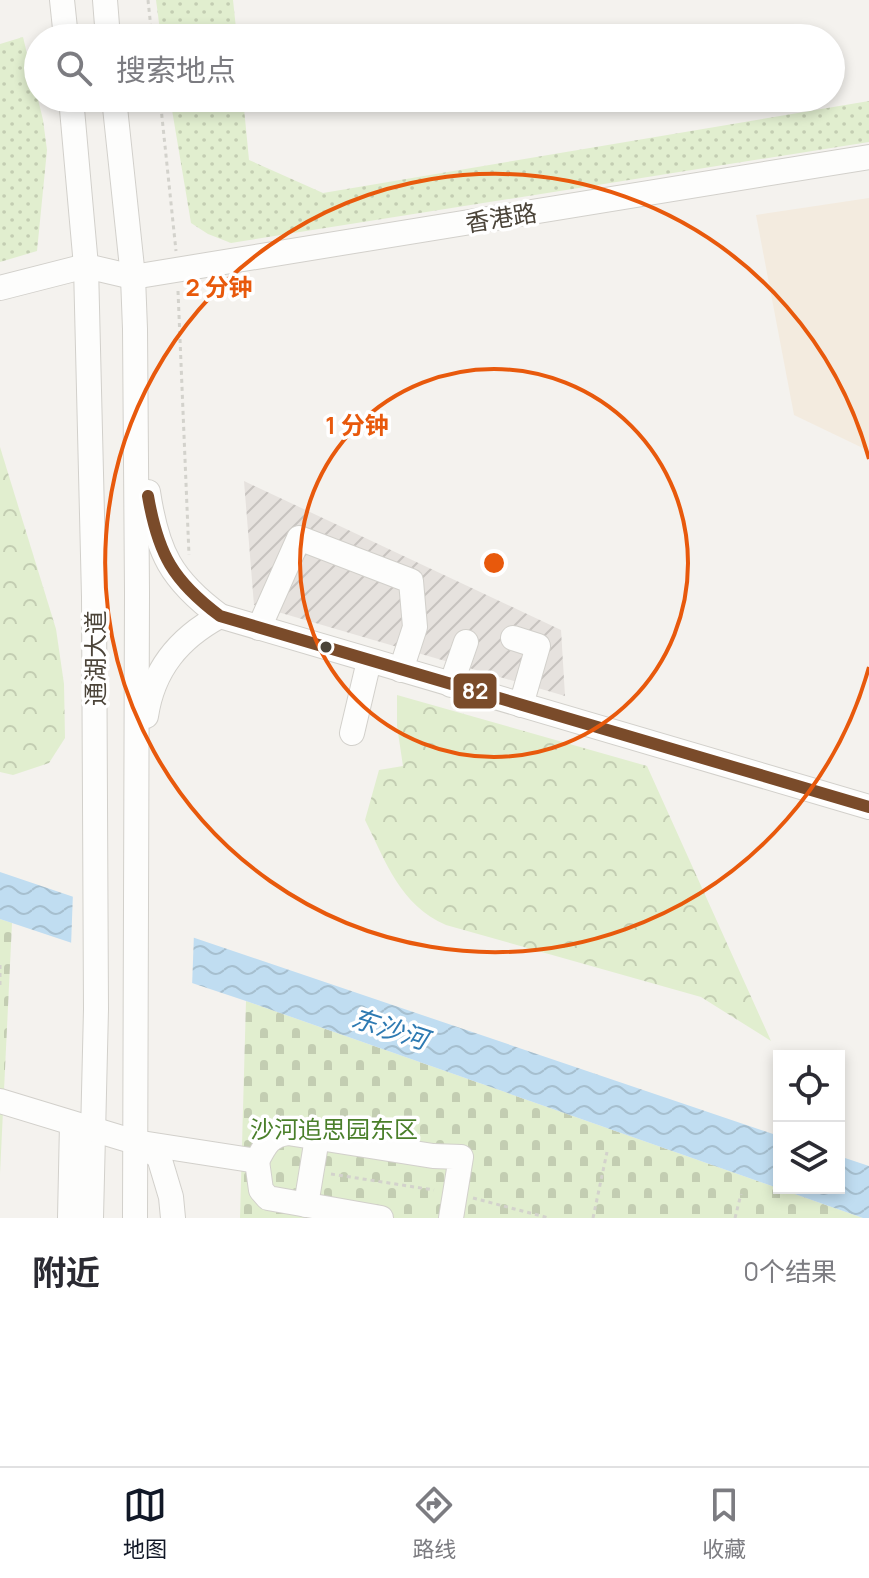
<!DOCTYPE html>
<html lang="zh">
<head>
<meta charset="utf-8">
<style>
  body { margin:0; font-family:Manrope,"Noto Sans SC",sans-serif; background:#f7f7f7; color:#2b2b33 }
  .controls { position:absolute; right:24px; bottom:24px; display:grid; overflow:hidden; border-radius:0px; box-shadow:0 4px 12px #0003 }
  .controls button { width:72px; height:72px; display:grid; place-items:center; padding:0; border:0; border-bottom:2px solid #e1e1e2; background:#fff; color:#2b2b33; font:40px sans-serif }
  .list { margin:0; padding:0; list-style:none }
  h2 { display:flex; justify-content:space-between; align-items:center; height:104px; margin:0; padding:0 32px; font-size:34px }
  h2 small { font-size:26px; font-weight:400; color:#7c7c81 }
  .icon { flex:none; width:44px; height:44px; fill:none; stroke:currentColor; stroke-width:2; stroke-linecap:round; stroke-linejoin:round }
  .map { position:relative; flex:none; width:869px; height:1218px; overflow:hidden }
  .search { position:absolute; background:#fff; box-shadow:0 4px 12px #0003; left:24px; right:24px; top:24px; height:88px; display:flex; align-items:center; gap:20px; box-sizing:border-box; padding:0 28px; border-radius:44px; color:#7c7c81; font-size:30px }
  .sheet { height:248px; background:#fff }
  nav { display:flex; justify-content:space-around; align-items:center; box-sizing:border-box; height:112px; border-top:2px solid #e1e1e2; background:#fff; font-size:22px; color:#7c7c81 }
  nav a { display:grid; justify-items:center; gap:4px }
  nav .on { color:#111827 }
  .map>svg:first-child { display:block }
</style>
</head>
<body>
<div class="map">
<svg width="869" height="1218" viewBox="0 0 869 1218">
  <defs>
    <pattern id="industrial-furrows" width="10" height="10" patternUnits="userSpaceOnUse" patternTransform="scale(2)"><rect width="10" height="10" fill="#e6e2de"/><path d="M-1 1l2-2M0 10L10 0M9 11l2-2" fill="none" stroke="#c7c3bf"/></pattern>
    <pattern id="grass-dots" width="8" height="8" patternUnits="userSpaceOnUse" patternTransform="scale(2)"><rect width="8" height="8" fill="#e1eecf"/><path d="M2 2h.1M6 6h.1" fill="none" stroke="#c3cdb2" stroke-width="1.8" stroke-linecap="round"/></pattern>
    <pattern id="forest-crowns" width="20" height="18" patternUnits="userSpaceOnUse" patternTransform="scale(2)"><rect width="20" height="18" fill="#e1eecf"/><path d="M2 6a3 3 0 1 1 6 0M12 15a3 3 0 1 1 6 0" fill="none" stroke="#c3cdb2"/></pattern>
    <pattern id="cemetery-stones" width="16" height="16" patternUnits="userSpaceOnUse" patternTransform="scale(2)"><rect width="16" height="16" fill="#e1eecf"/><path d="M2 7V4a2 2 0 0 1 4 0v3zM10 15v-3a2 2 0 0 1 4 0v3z" fill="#c3cdb2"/></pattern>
    <pattern id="water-waves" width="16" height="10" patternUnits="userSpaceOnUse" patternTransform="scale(2)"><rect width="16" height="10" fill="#c0ddf1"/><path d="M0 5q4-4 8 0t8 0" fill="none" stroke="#a6bfcf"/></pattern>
  </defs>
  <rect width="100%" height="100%" fill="#f4f2ee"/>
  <polygon fill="#f3ebdf" points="869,198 869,451 794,415 756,215"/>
  <polygon fill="url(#industrial-furrows)" points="244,481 561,630 565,696 254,605"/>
  <g fill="url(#grass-dots)">
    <polygon points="156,0 233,0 237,38 161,38"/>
    <polygon points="23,37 43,120 47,150 37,251 0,262 0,44"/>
    <polygon points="170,98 243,98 249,160 323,193 869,101 869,142 231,243 208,234 191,223"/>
  </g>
  <g fill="url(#forest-crowns)">
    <polygon points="0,447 56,629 64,684 65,738 49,763 13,775 0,772"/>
    <path d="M397,695L647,766L771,1041L701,997L446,925C400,905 386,862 365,820L379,770L403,766L397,726Z"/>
  </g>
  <g fill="url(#cemetery-stones)">
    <polygon points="0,919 12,923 0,1174"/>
    <polygon points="246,1001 863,1218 240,1218"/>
  </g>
  <polygon fill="url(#water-waves)" points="0,872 779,1136 779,1188 839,1188 839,1156 869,1166 869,1218 863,1218 246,1001 0,919"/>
  <polygon fill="#f4f2ee" points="73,892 194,933 192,987 71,947"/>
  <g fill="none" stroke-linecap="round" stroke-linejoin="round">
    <defs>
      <g id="minor">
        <polyline points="62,0 66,38"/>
        <polyline points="105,0 108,38"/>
        <polyline points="71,98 86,266 94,597 96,1009 91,1218"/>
        <polyline points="114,98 133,277 135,329 137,593 135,1218"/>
        <polyline points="0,288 86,266 133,277 869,157"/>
        <path d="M148,492C157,552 171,580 220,616L869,807"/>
        <polyline points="259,628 299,538 411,581 415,627 401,670"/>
        <polyline points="513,638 538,646 521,705"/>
        <polyline points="451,685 466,642"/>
        <path d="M146,716C153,669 179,638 220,616"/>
        <polyline points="352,733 369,661"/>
        <path d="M0,1101L135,1142L257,1161C265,1145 270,1135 288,1133L433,1156L461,1157L451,1218"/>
        <polyline points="137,1143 159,1157 171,1197 173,1218"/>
        <polyline points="257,1161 261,1190 268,1198 381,1218"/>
        <polyline points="306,1205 317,1138"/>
        <polyline points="70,1218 72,1124"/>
      </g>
    </defs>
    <use href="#minor" stroke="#d2d0cb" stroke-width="26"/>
    <g stroke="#d3d2cc" stroke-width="3" stroke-dasharray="4 4" stroke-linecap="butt">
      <polyline points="148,0 152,38"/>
      <polyline points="160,98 176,251"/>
      <polyline points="178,291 189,555"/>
      <polyline points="0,965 0,988"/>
      <polyline points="331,1174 434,1190"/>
      <polyline points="473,1198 549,1218"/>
      <polyline points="593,1218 607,1152"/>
      <polyline points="735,1218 741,1194"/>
    </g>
    <use href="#minor" stroke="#fdfdfc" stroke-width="24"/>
    <defs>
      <path id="bus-1" d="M148,496C158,554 173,581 220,616L869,807"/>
    </defs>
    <use href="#bus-1" stroke="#fff" stroke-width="18"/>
    <use href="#bus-1" stroke="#7a4b2a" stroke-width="12"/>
  </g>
  <g fill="none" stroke="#e8590c" stroke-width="4">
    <circle cx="494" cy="563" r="194"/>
    <path d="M869 667A389 389 0 1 1 869 459"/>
  </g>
  <circle fill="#4b4439" stroke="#fff" stroke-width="3" cx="326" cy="647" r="7"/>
  <g text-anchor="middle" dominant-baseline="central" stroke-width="7" stroke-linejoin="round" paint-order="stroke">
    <g font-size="24" fill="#4b4439" stroke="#fff">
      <text transform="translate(501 217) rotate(-9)">香港路</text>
      <text transform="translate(94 658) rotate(-90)">通湖大道</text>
    </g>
    <g font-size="24" fill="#4a7f2a" stroke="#fff">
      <text x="334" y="1128">沙河追思园东区</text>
    </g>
    <g font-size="26" font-style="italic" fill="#2e7ab2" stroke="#fff">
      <text transform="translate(390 1028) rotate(18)">东沙河</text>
    </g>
  </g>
  <circle cx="494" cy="563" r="12" fill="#e8590c" stroke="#fff" stroke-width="4"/>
  <g font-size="24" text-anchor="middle" font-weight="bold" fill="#e8590c" stroke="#fff" stroke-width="7" stroke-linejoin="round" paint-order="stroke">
    <text x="219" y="296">2 分钟</text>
    <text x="357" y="434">1 分钟</text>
  </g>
  <rect stroke="#fff" stroke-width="3" x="452" y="672" width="46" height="38" rx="8" fill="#7a4b2a"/>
  <g font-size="22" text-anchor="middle" font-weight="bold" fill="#fff">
    <text x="475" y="699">82</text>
  </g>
</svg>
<div class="controls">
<button><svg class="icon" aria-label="locate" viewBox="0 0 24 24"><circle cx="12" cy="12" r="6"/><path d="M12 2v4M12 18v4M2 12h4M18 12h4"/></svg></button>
<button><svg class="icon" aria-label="layers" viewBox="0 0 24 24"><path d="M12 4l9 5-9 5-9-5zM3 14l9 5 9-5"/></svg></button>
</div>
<div class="search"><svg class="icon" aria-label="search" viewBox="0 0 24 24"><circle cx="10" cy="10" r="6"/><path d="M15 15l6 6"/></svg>搜索地点</div>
</div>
<section class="sheet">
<h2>附近<small>0个结果</small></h2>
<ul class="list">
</ul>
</section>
<nav>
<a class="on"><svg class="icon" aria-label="map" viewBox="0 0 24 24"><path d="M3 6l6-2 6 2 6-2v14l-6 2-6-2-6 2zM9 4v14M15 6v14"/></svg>地图</a>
<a><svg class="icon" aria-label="directions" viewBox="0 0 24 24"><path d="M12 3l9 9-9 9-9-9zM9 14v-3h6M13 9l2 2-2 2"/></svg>路线</a>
<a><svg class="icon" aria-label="saved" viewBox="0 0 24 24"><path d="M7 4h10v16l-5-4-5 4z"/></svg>收藏</a>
</nav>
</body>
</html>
